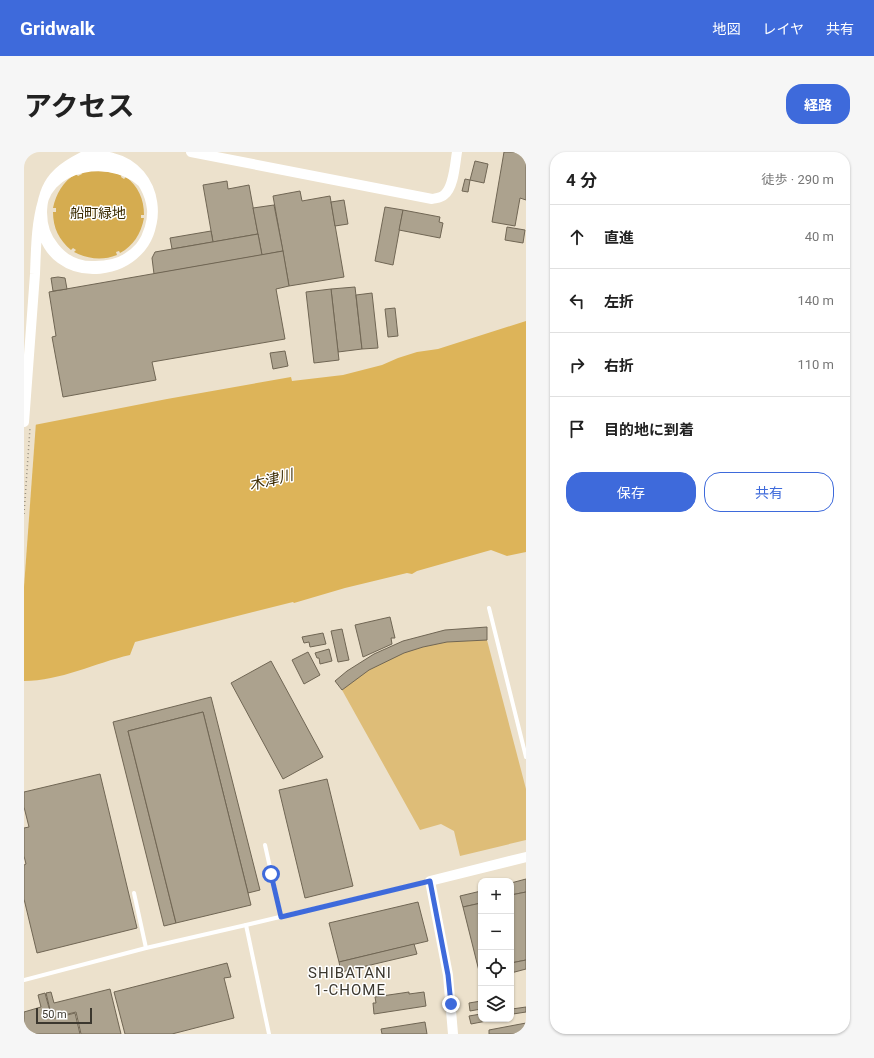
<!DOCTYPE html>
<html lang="ja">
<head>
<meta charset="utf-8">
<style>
  body { margin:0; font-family:Roboto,"Noto Sans JP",sans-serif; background:#f6f6f6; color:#222 }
  .controls { position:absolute; right:12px; bottom:12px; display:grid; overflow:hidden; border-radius:8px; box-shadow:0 1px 3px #0004 }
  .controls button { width:36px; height:36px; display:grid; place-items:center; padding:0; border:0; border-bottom:1px solid #e0e0e0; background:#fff; color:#222; font:20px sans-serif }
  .scale { position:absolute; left:12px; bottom:10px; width:56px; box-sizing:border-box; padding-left:4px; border:2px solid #3b372e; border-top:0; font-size:11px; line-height:14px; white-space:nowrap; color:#3b372e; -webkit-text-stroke:3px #fff; paint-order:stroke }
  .stop { position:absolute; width:12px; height:12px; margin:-9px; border:3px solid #3e6adb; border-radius:50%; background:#fff }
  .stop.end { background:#3e6adb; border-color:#fff; box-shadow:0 1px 4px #0008 }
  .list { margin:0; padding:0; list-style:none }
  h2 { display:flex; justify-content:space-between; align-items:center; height:52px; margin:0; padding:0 16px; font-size:17px }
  h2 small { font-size:13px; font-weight:400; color:#767676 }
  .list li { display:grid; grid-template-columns:26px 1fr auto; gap:12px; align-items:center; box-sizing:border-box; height:64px; padding:0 16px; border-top:1px solid #e0e0e0 }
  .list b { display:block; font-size:15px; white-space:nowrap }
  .list em { font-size:13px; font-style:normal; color:#767676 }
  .actions { display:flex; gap:8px; padding:12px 16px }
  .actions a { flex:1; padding:9px 0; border:1px solid #3e6adb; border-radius:16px; text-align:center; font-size:14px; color:#3e6adb }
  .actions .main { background:#3e6adb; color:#fff }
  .icon { flex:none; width:22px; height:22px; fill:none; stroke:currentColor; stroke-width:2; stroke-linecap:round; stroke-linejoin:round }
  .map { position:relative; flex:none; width:502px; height:882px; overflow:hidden; border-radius:16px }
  header { display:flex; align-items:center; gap:24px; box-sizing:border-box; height:56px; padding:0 20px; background:#3e6adb; color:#fff }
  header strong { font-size:19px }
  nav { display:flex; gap:22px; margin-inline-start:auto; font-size:14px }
  .intro { display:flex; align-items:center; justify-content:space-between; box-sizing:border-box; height:96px; padding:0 24px }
  h1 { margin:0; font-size:28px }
  .button { padding:10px 18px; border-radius:16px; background:#3e6adb; color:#fff; font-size:14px; font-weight:700 }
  main { display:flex; gap:24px; padding:0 24px }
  aside { flex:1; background:#fff; border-radius:16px; box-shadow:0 1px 3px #0004 }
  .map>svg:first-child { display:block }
</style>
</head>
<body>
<header>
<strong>Gridwalk</strong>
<nav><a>地図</a><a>レイヤ</a><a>共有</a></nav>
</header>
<div class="intro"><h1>アクセス</h1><a class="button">経路</a></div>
<main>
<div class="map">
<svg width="502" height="882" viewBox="0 0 502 882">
  <rect width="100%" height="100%" fill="#ece1cc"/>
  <path fill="#debd78" d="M463,488L502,637V688L436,704L430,679L417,672L396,678L318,538C346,512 385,495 423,490C436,488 450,488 463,488Z"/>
  <path fill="#d5ac50" d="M65,17L98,22L97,25L100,27L102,25C114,34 120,47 120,63H117V66H120C117,82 109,94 96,101L95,99L92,100L93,103C78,109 64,107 50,100L52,98L49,96L47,98C35,88 29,76 29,60H32V56H29C32,42 39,29 52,22L54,24L58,22L56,19Z"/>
  <path fill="#ddb459" d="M502,169V400L483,404L467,398L393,419L388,422L383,421L321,436L270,451L269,450L111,490L106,503C71,511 36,529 0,529V275L143,247L267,225L268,229L319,223L358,213L374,206L393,200L414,197Z"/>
  <polygon fill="#ece1cc" points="12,270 0,435 0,273"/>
  <g fill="#aca28e" stroke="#706654">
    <polygon points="480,0 502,0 502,48 496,46 491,74 468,70"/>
    <polygon points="451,9 464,12 460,31 446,28"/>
    <polygon points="441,27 446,28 444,40 438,39"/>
    <polygon points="203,29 204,37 225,33 234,82 189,90 179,33"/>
    <polygon points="276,39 278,49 306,44 320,125 265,134 249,44"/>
    <polygon points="320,48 324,72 311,74 307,50"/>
    <polygon points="250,53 259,99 238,103 229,56"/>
    <polygon points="361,55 379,58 369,113 351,109"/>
    <polygon points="379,58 416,65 415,70 419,71 416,86 375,78"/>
    <polygon points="483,75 501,78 499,91 481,88"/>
    <polygon points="187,79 189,90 148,97 146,86"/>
    <polygon points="234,82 238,103 130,122 128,106 131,100"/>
    <polygon points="259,99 265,134 252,137 261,187 128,210 132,228 39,245 28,185 32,184 25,140"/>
    <polygon points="34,125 41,126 43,137 29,139 27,126"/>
    <polygon points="331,135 338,197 314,200 307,137"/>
    <polygon points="307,137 315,208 290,211 282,140"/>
    <polygon points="348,141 354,196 338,197 332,143"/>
    <polygon points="371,156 374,184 364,185 361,157"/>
    <polygon points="261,199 264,214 249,217 246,201"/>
    <polygon points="366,465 371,486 367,486 368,492 339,505 331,473"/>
    <polygon points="463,475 463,488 423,490 399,495 380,501 345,518 318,538 311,529 323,519 350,502 379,489 421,478"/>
    <polygon points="318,477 325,508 314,510 307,479"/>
    <polygon points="299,481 302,492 286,495 285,490 280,491 278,485"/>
    <polygon points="305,497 308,509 296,512 295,506 293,506 291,501"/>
    <polygon points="284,500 296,523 280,532 268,508"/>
    <polygon points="247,509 299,605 259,627 207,531"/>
    <polygon points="187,545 236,738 224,741 179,560 104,579 152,771 140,774 89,570"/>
    <polygon points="179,560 227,753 152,771 104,579"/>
    <polygon points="76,622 113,776 13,801 0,747 0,713 2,712 0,704 0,676 5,675 0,655 0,640"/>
    <polygon points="303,627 329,734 281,746 255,638"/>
    <polygon points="502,727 502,740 487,743 487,731"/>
    <polygon points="457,739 457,751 439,755 436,744"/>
    <polygon points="502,740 502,808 487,811 487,743"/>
    <polygon points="394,750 404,789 315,810 305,771"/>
    <polygon points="457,751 457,819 455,819 439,755"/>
    <polygon points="390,792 393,802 317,820 315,810"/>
    <polygon points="502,808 502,817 487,821 487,811"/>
    <polygon points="203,811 207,825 200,826 210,866 148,882 101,882 90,840"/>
    <polygon points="86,837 97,882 57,882 52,860 28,866 22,841 27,840 30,851"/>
    <polygon points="385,840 385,842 400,840 402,854 350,862 349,851 352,851 351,845"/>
    <polygon points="21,841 28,867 51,861 56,882 0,882 0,860 17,855 14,843"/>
    <polygon points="457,849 457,857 446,859 445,851"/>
    <polygon points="502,855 502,860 489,862 488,857"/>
    <polygon points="457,862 457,867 473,867 447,872 445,864"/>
    <polygon points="401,870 403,882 358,882 357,877"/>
    <polygon points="502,871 502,882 465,882 465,878"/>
  </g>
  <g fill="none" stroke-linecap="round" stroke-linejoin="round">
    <polyline stroke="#978f80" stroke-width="1.5" stroke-dasharray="1 3" stroke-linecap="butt" points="0,362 6,276"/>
    <g stroke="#fff" stroke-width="4">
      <polyline points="465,456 502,605"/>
      <polyline points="241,693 257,765"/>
      <polyline points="110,741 122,796"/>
      <polyline points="222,773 245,882"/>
      <polyline points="0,828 122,796 222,773 406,729"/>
    </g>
    <g stroke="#fff" stroke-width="10">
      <path d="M167,0L408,47C412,46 417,46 420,43C430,36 431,11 433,0"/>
      <path d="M0,270C4,221 7,172 11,122C12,98 12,72 19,49C29,14 75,0 106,17C118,27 126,41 128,57C133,129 21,141 17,67C14,8 97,0 123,36C135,61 125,94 102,108C92,113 81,115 70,116C55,116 44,112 33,101C24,91 18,79 17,65C17,50 22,33 33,23C48,9 69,0 89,6C134,17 144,81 103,106C94,112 82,114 71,114C54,115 41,109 30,95C13,75 14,40 34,21C43,12 56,6 68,0"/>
      <polyline points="429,882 424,823 406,729 502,705"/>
    </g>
  </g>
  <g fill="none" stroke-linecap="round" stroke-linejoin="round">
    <polyline stroke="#3e6adb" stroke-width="5" points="247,722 257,765 406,729 424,823 427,852"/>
  </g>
  <g text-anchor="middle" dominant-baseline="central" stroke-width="3" stroke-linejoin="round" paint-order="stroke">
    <g font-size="14" fill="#3b2b02" stroke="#fff">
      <text x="74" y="61">船町緑地</text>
    </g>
    <g font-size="15" font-style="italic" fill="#402f06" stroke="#fff">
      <text transform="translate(247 328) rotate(-14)">木津川</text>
    </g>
    <g font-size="15" letter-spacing="1" fill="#3b372e" stroke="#fff">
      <text x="326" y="821">SHIBATANI<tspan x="326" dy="17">1-CHOME</tspan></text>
    </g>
  </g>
</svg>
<div class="controls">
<button>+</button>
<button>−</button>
<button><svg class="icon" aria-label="locate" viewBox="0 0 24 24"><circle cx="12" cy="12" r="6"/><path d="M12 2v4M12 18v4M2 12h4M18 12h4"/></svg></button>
<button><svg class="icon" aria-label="layers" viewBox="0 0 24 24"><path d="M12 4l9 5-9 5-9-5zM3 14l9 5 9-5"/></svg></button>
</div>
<div class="scale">50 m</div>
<div class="stop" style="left:247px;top:722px"></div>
<div class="stop end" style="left:427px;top:852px"></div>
</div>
<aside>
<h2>4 分<small>徒歩 · 290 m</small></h2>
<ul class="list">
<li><svg class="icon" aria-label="ahead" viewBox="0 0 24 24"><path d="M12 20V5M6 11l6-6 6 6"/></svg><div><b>直進</b></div><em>40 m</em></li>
<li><svg class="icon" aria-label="left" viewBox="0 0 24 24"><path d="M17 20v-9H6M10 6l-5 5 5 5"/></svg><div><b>左折</b></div><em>140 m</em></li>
<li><svg class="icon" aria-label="right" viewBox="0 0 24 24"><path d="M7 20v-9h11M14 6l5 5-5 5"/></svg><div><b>右折</b></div><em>110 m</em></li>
<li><svg class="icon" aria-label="arrive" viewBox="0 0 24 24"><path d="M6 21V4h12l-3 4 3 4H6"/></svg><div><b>目的地に到着</b></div></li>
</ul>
<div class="actions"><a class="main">保存</a><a>共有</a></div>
</aside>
</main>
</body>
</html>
